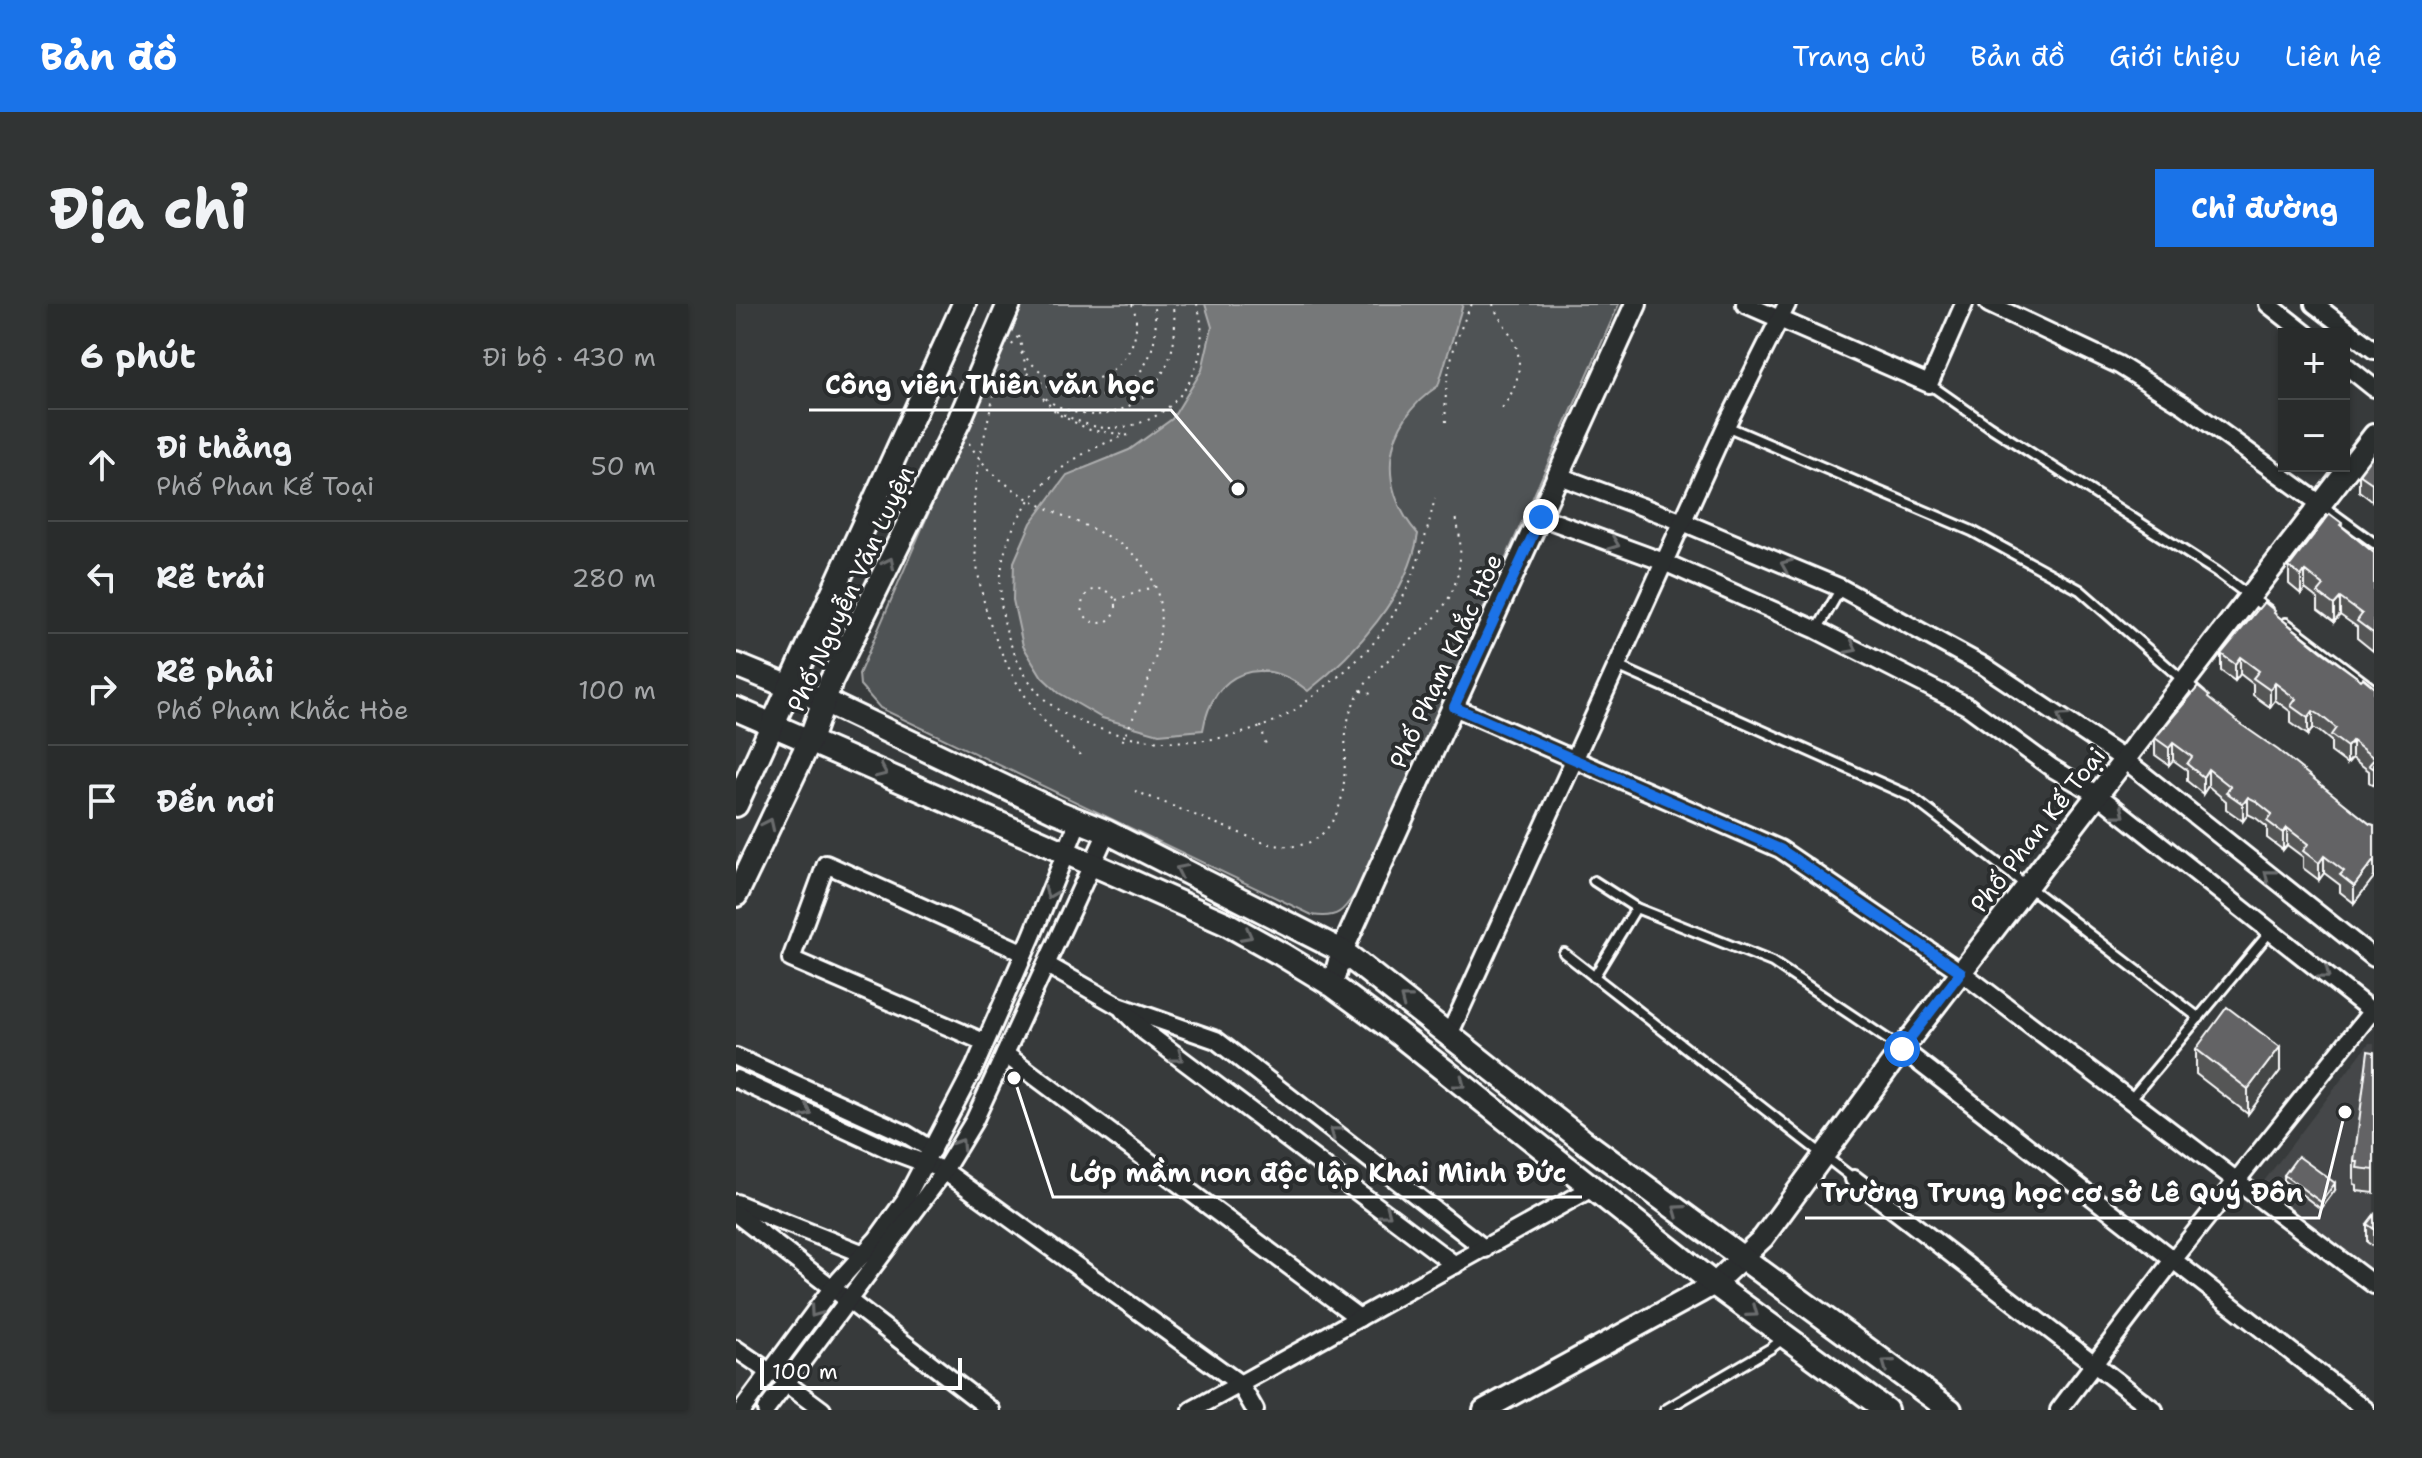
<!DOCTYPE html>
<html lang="vi">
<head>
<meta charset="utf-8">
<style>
  body { margin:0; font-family:"Shantell Sans",sans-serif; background:#313434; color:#f1f3f6 }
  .controls { position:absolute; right:24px; top:24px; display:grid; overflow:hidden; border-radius:0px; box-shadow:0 2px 6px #0004 }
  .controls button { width:72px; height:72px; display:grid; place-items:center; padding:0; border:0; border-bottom:2px solid #454848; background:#292c2c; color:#f1f3f6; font:40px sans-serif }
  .scale { position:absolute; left:24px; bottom:20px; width:202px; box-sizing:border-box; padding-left:8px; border:4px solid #fff; border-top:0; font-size:22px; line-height:28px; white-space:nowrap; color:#fff; -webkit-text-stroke:6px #2a2d2e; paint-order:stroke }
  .stop { position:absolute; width:24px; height:24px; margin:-18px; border:6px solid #1a73e8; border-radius:50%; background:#fff }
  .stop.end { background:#1a73e8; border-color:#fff; box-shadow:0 2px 8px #0008 }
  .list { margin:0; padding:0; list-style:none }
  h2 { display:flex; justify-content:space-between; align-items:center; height:104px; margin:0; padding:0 32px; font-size:34px }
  h2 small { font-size:26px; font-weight:400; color:#a5a7a9 }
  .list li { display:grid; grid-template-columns:52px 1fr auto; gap:24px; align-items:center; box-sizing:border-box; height:112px; padding:0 32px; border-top:2px solid #454848 }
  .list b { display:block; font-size:30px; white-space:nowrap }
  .list p { margin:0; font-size:26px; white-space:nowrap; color:#a5a7a9 }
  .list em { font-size:26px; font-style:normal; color:#a5a7a9 }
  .icon { flex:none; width:44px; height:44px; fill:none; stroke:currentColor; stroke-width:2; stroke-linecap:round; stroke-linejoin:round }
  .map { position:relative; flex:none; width:1638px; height:1106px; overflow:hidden; border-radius:0px }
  header { display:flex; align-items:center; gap:48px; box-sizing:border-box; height:112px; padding:0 40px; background:#1a73e8; color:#fff }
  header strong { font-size:38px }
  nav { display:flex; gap:44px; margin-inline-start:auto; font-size:28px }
  .intro { display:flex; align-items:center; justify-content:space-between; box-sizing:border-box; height:192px; padding:0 48px }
  h1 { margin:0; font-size:56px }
  .button { padding:20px 36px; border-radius:0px; background:#1a73e8; color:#fff; font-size:28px; font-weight:700 }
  main { display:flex; gap:48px; padding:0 48px }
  aside { flex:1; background:#292c2c; border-radius:0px; box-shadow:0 2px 6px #0004 }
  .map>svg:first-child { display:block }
</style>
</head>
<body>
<header>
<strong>Bản đồ</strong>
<nav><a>Trang chủ</a><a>Bản đồ</a><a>Giới thiệu</a><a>Liên hệ</a></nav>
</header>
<div class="intro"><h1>Địa chỉ</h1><a class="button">Chỉ đường</a></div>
<main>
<aside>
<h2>6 phút<small>Đi bộ · 430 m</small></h2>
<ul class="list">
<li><svg class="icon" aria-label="ahead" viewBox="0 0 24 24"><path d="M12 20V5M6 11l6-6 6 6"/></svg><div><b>Đi thẳng</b><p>Phố Phan Kế Toại</p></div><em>50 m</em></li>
<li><svg class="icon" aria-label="left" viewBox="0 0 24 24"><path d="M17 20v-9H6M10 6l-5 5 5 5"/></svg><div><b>Rẽ trái</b></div><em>280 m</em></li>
<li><svg class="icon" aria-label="right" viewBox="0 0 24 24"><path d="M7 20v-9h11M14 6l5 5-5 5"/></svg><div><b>Rẽ phải</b><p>Phố Phạm Khắc Hòe</p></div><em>100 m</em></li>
<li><svg class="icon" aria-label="arrive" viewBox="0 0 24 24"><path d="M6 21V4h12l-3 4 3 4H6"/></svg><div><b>Đến nơi</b></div></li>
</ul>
</aside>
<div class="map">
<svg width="1638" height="1106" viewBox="0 0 1638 1106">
  <rect width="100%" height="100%" fill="#373a3b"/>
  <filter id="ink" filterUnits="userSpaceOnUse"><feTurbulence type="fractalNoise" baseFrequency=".0125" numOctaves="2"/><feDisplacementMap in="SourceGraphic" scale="16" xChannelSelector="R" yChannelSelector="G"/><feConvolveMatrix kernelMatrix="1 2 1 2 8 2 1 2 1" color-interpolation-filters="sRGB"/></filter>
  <g filter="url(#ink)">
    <polygon fill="#444748" points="1633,739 1638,739 1638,969 1529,884 1528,877"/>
    <path fill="#505354" stroke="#a8a9aa" stroke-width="2" d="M283,0H883L624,582C609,604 605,616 576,611L144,404L124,381L123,370Z"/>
    <path fill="#767879" stroke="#adaeaf" stroke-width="2" d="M469,0H727L702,82C648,117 639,182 682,230C673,290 619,350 572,387C526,349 477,367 467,426L423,430L366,414L323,389L306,373L287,342L277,296L278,258L295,219L331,171L393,146L436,115L466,66L476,23Z"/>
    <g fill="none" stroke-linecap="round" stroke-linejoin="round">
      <defs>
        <g id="service">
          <polyline points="1193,80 1253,122 1481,268 1532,306"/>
          <polyline points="990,122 1236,227 1344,286 1465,392"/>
          <polyline points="1587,202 1638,239"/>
          <polyline points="1550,319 1638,386"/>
          <polyline points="1081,326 1105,284"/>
          <polyline points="881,362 1174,492 1463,714"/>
          <polyline points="858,577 900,604 858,673"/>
          <polyline points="900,604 1036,658 1166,745"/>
          <polyline points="828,649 1118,875"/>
          <polyline points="1394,796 1534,628"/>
          <polyline points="929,1106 1035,1044 1048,1034"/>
        </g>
        <g id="minor">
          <polyline points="1009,0 1193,80 1228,0"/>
          <polyline points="1253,0 1383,61 1449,102 1583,199"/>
          <polyline points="1532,0 1570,30"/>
          <polyline points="1578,0 1638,46"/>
          <polyline points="1608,60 1638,84"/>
          <polyline points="823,172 947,218 1105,284 1248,362 1389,456 1638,654"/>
          <polyline points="805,213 928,258 1081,326 1231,402 1316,464 1362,491 1638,709"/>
          <polyline points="718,403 1044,545 1225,668 1638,981"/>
          <polyline points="311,661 383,702 480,736 749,945"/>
          <polyline points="387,706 408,727 719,961"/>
          <polyline points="713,731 990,122 1051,0"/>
          <polyline points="248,738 55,655 90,560 288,649"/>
          <polyline points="1166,745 1630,1106"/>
          <polyline points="269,750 623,1014"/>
          <polyline points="0,753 168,829 196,846"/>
          <polyline points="0,775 156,847 207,866 504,1080 856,884"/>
          <polyline points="1118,875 1418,1106"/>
          <polyline points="0,899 128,950"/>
          <polyline points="0,910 255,1106"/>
          <polyline points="0,1045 35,1069"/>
          <polyline points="51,1080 86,1106"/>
          <polyline points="6,1106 97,983 141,935 169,896 239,762 296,632 343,516"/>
          <polyline points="30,1106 204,873 238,817 371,528"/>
          <polyline points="456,1106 504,1080 519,1106"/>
          <polyline points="1323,1106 1437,956 1636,707"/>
        </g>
        <g id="tertiary">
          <polyline points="596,681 606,647 900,0"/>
          <polyline points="748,1106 964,988 978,980 1027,934 1166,745 1638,131"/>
        </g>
        <g id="secondary">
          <polyline points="0,361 88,397 319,507 371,528 606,647 846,836 1214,1106"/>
          <polyline points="0,405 381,571 491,620 545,650 596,681 660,728 978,980 1150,1106"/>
          <polyline points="0,501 228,0"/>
          <polyline points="0,591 74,436 95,377 223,117 273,0"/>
        </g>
      </defs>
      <use href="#service" stroke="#fff" stroke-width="14"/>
      <use href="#minor" stroke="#fff" stroke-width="22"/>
      <use href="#tertiary" stroke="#fff" stroke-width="26"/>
      <use href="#secondary" stroke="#fff" stroke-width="28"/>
      <g stroke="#fff" stroke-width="2" stroke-dasharray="2 6" stroke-linecap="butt">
        <path d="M757,0C761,13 771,23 777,35C790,61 780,87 763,108"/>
        <polyline points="283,32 291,69 303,89"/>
        <polyline points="276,41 283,31"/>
        <path d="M285,49C297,61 309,74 326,78C370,87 414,43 396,0"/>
        <path d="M291,69C305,78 319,89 335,92C392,102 430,54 417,0"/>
        <path d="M261,75C254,109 245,143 240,177C228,278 264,392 348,454"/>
        <path d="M303,90C310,94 316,100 324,103C391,134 453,67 436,0"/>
        <polyline points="307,94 319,107"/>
        <path d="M320,107C337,115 354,124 373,124C439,124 480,61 461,0"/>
        <polyline points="324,111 354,126 390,131"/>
        <path d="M710,118C707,76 717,37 736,0"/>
        <path d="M392,131C303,158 244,234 271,329C279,355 293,383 314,400C332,414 353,422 374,428C435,446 514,439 566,401C574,395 582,388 590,382C607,369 625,354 639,337C675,291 686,249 699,194"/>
        <path d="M233,139C252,172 283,191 317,207C344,220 376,231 398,251C453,302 410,386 385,440"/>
        <circle cx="363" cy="302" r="17"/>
        <polyline points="380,296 419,282"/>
        <polyline points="625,387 635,390"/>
        <polyline points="673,406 693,415"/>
        <polyline points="525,422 530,441"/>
        <path d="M399,487L526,538C548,544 570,546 588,528C625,488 595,435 622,391C656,336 719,325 724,254C725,240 724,224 718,212"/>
      </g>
      <use href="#service" stroke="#2a2d2e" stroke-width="8"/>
      <use href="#minor" stroke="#2a2d2e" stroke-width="16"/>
      <use href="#tertiary" stroke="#2a2d2e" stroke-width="20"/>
      <use href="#secondary" stroke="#2a2d2e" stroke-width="22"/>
    </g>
    <g fill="#555657" stroke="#fff" stroke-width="2">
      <polygon points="1638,150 1636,197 1623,187 1623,170"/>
      <polygon points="1606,223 1638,249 1637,347 1621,334 1621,323 1604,311 1598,318 1582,306 1582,295 1569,285 1565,290 1553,280 1553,263"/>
      <polygon points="1539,310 1625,376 1638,383 1638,482 1633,478 1633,467 1616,454 1611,460 1595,448 1595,437 1584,428 1577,424 1572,431 1555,419 1555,408 1539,396 1534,403 1517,391 1517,380 1504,370 1499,377 1485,367 1485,350"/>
      <polygon points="1473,396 1634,520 1638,521 1638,573 1618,599 1604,588 1604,581 1588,569 1583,576 1567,564 1567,553 1551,541 1547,546 1531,534 1531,523 1520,514 1512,510 1507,517 1490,505 1490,497 1472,482 1467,490 1451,477 1451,466 1437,456 1433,461 1419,451 1419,434"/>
      <polygon points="1460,745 1544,767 1512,810 1460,770"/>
      <polygon points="1638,748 1638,889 1621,887 1621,881 1618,880 1618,858"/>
      <polygon points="1548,871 1599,886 1585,905 1548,877"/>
      <polygon points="1638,911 1638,943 1631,938 1631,920"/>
    </g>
    <g fill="#454647" stroke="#fff" stroke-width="2">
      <polygon points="1638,177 1638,194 1636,197 1636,179"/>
      <polygon points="1569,267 1569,285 1565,290 1565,272"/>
      <polygon points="1604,294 1604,311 1598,318 1598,301"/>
      <polygon points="1638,327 1638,345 1637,347 1637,329"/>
      <polygon points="1504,353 1504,370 1499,377 1499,360"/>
      <polygon points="1539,379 1539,396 1534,403 1534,386"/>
      <polygon points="1577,407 1577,424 1572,431 1572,414"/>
      <polygon points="1616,437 1616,454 1611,460 1611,443"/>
      <polygon points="1437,439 1437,456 1433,461 1433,444"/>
      <polygon points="1472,465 1472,482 1467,490 1467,473"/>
      <polygon points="1512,493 1512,510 1507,517 1507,500"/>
      <polygon points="1551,524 1551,541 1547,546 1547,529"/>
      <polygon points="1588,552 1588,569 1583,576 1583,559"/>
      <polygon points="1638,556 1638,573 1618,599 1618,582"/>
      <polygon points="1544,743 1544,767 1512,810 1512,785"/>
      <polygon points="1599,879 1599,886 1585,905 1585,898"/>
    </g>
    <g fill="#636465" stroke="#fff" stroke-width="2">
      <polygon points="1638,150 1638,177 1636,179 1623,170"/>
      <polygon points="1594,210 1606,219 1604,221 1638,249 1638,327 1637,329 1621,317 1626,310 1604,294 1598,301 1582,289 1588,282 1569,267 1565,272 1553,263"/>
      <polygon points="1528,298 1539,307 1538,309 1585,347 1625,376 1627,374 1638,383 1638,454 1616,437 1611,443 1595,431 1600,424 1584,411 1577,407 1572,414 1555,402 1560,395 1539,379 1534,386 1517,374 1523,367 1504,353 1499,360 1485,350"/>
      <polygon points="1462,383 1473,392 1472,394 1503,419 1542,446 1634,520 1638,521 1638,556 1618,582 1604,571 1608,567 1588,552 1583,559 1567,547 1572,540 1551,524 1547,529 1531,517 1536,510 1520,497 1512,493 1507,500 1490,488 1495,483 1472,465 1467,473 1451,460 1456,453 1437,439 1433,444 1419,434"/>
      <polygon points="1638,455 1638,465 1633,461"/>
      <polygon points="1491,703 1544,743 1512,785 1460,745"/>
      <polygon points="1632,747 1638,748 1638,866 1621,864 1622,858 1618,858"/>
      <polygon points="1562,852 1599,879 1585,898 1548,871"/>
      <polygon points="1638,911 1638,925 1631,920"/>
    </g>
    <defs><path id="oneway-chevron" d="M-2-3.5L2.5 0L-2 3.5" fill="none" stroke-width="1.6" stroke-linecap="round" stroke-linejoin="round" transform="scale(2)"/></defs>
    <g stroke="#6a6c6d">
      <use href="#oneway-chevron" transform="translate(878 240) rotate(21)"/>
      <use href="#oneway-chevron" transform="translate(153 259) rotate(-64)"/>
      <use href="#oneway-chevron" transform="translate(1050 261) rotate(-157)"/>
      <use href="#oneway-chevron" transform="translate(1116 344) rotate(27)"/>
      <use href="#oneway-chevron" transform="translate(1326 414) rotate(-146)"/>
      <use href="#oneway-chevron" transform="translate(146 468) rotate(24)"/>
      <use href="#oneway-chevron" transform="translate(1384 509) rotate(38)"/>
      <use href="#oneway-chevron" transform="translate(33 520) rotate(-65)"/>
      <use href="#oneway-chevron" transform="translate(445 566) rotate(-154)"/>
      <use href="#oneway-chevron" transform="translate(1533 571) rotate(-142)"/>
      <use href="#oneway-chevron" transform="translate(314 589) rotate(112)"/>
      <use href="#oneway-chevron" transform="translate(511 631) rotate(28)"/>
      <use href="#oneway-chevron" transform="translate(1589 670) rotate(38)"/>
      <use href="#oneway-chevron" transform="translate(669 696) rotate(-142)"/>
      <use href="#oneway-chevron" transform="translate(442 753) rotate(37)"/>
      <use href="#oneway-chevron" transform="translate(724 779) rotate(38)"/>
      <use href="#oneway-chevron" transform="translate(71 808) rotate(25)"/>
      <use href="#oneway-chevron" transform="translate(599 828) rotate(-142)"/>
      <use href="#oneway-chevron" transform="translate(224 840) rotate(-57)"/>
      <use href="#oneway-chevron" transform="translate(942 906) rotate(-144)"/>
      <use href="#oneway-chevron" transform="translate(650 909) rotate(37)"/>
      <use href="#oneway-chevron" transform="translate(79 1008) rotate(125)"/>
      <use href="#oneway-chevron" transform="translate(1017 1008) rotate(36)"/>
      <use href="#oneway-chevron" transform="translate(1151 1060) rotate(-144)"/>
    </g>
  </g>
  <g fill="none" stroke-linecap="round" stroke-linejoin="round" filter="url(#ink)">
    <polyline stroke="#1a73e8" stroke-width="10" points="805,213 718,403 1044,545 1225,668 1166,745"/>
  </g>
  <g text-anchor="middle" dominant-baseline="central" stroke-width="8" stroke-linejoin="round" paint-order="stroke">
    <g font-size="24" fill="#fff" stroke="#2a2d2e">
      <text transform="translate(115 285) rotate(-65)">Phố Nguyễn Văn Luyện</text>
      <text transform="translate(710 357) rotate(-65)">Phố Phạm Khắc Hòe</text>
      <text transform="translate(1302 526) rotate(-52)">Phố Phan Kế Toại</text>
    </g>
  </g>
  <path fill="none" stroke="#fff" stroke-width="3" d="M502 185L435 106H73M278 774L317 893H846M1609 808L1583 914H1069"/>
  <g fill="#fff" stroke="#2a2d2e" stroke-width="3">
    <circle cx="502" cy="185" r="8"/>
    <circle cx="278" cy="774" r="8"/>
    <circle cx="1609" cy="808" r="8"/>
  </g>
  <g font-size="26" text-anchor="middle" font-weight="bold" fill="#fff" stroke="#2a2d2e" stroke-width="8" stroke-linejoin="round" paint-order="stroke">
    <text x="254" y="90">Công viên Thiên văn học</text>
    <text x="582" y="878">Lớp mầm non độc lập Khai Minh Đức</text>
    <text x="1326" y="898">Trường Trung học cơ sở Lê Quý Đôn</text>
  </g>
</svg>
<div class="controls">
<button>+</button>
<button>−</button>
</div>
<div class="scale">100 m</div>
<div class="stop" style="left:1166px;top:745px"></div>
<div class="stop end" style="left:805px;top:213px"></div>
</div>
</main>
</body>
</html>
